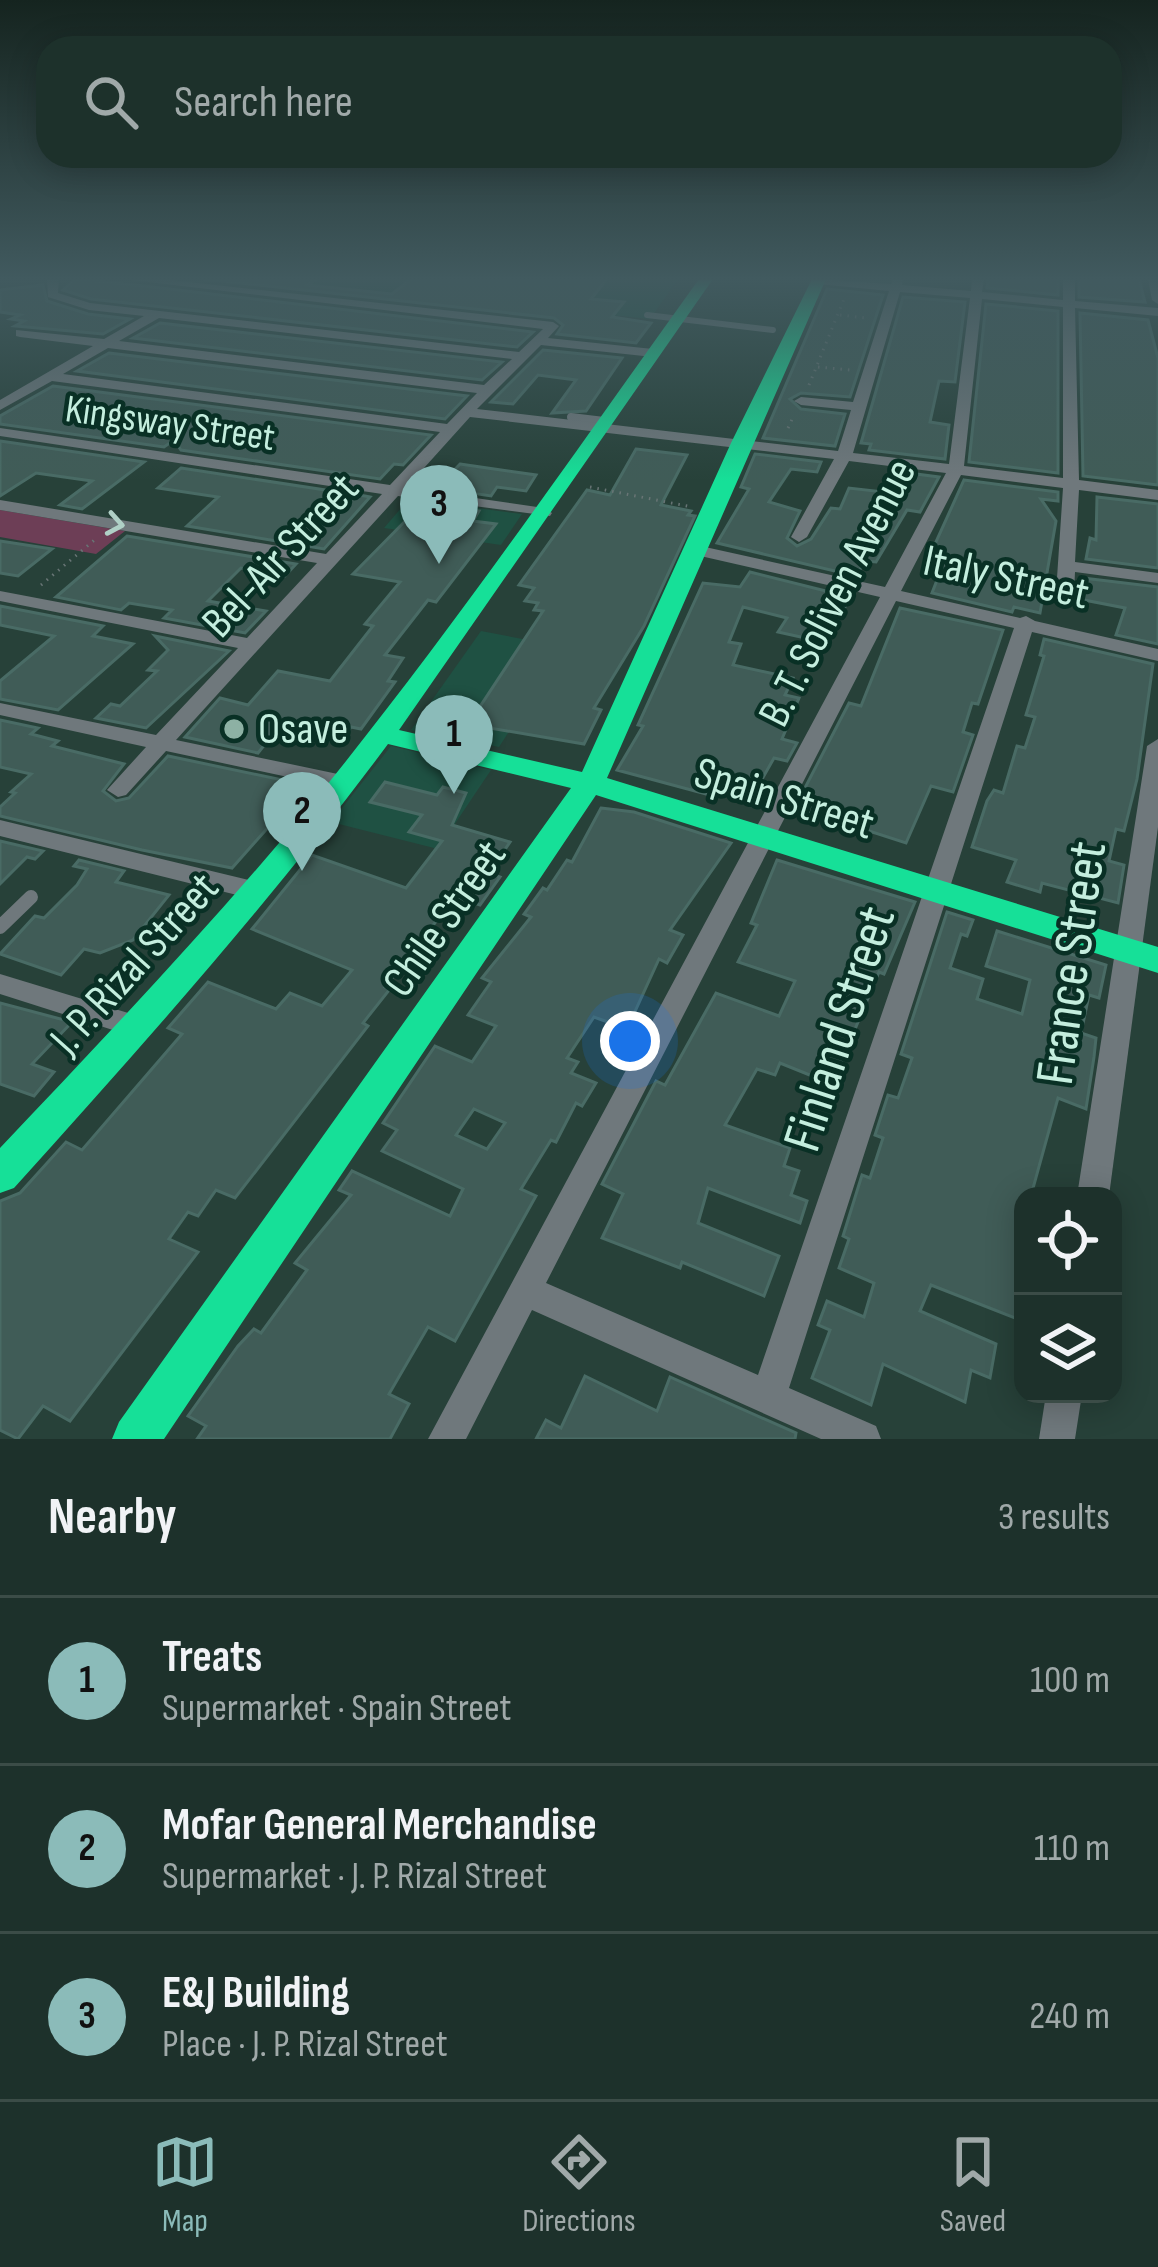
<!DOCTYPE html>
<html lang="en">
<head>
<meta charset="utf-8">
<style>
  body { margin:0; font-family:"Sofia Sans Condensed",sans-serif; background:#2a3d37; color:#f1f3f6 }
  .controls { position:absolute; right:36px; bottom:36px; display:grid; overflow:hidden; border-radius:24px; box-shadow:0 6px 30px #0003 }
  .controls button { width:108px; height:108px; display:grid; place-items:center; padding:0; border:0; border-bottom:3px solid #3b4c47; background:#1d312b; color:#f1f3f6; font:60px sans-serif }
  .you { position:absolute; left:630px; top:1041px; width:42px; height:42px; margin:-30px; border:9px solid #fff; border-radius:50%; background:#1a73e8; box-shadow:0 0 0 18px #1a73e833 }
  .badge { display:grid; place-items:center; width:78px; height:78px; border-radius:50%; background:#8bbbb9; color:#111; font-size:39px; font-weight:700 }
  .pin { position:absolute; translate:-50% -99px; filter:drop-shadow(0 3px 6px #0008) }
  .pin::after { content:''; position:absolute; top:63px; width:42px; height:36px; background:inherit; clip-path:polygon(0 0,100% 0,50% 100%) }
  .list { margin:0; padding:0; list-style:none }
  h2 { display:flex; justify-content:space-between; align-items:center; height:156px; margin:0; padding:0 48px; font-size:51px }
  h2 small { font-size:39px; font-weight:400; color:#a0a9a9 }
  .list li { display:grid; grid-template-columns:78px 1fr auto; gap:36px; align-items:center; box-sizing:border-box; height:168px; padding:0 48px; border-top:3px solid #3b4c47 }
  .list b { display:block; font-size:45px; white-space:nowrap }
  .list p { margin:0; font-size:39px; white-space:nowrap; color:#a0a9a9 }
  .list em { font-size:39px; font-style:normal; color:#a0a9a9 }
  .icon { flex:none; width:66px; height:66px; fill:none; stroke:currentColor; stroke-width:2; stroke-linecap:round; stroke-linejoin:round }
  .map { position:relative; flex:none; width:1158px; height:1439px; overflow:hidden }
  .search { position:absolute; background:#1d312b; box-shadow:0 6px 30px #0003; left:36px; right:36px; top:36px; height:132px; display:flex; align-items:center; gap:30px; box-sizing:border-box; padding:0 42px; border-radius:36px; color:#a0a9a9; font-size:45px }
  .sheet { height:660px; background:#1d312b }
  nav { display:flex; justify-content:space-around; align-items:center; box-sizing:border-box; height:168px; border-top:3px solid #3b4c47; background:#1d312b; font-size:33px; color:#a0a9a9 }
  nav a { display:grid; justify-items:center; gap:6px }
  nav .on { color:#8bbbb9 }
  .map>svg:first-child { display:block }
</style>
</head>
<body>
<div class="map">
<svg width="1158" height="1439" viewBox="0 0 1158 1439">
  <rect width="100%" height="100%" fill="#274139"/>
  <g fill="#1f5143">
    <polygon points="261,279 678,279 650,319"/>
    <polygon points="409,499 522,514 501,545 384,528"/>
    <polygon points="481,631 564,647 499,747 411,730"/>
    <polygon points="391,746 491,770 438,849 331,822"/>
  </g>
  <polygon fill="#6d3e56" points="0,510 125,531 96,554 0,537"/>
  <g fill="#405c57" stroke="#496b65" stroke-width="3" fill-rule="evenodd">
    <polygon points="75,279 144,286 533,332 517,347 91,299 63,290"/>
    <polygon points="204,279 316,279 307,285 392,294 411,279 607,279 591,299 624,302 612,317 651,323 636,343 557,334 563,325 554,318"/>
    <polygon points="988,279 1058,279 1058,295 987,288"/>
    <polygon points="1079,279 1139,279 1145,302 1079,297"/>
    <polygon points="43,285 47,301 88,314 130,319 103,334 15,326 24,321 11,319 20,315 0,312 0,290"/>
    <polygon points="827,289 883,295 850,397 801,393 790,399 801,409 845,414 835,446 763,438"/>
    <polygon points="903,297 965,302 955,382 939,381 930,422 949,425 945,459 869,450 871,444 861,443"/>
    <polygon points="986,304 1058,311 1058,473 969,462"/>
    <polygon points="1080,313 1148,320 1158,358 1158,485 1083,476"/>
    <polygon points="160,323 502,362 482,380 133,338"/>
    <polygon points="543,350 622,358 586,411 552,413 576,380 538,375 513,404 491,402"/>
    <polygon points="109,353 467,396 445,419 77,371"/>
    <polygon points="53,386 431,435 403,465 394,464 380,479 181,450 174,440 164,447 0,424 0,416"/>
    <polygon points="0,441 144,462 82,509 60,505 92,481 36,473 0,496"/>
    <polygon points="636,449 687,455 661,505 691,511 688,515 695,516 644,626 594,708 601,710 584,744 431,718 441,704 477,711 543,611 534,610 538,603 525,601 534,588 519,585 587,490 610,495"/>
    <polygon points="755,454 821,462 817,472 791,469 769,502 800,511 787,538 797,546 811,539 831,508 840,509 849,488 883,492 893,471 939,477 920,512 907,510 876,562 865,561 856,576 717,543 749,489 741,487"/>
    <polygon points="460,464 508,471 536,475 526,491 497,487 491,496 437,488"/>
    <polygon points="181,468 365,496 370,497 324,549 187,526 218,497 158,488"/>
    <polygon points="964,480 1058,492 1058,501 1041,499 1056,521 1040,613 1014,607 1012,612 932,593 939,575 925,572 926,564"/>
    <polygon points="1097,497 1158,504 1158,568 1086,559 1090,538 1096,540"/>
    <polygon points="422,504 479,511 473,521 496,524 436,602 428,600 385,655 403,658 388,681 395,682 361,729 351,727 341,742 273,734 258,753 185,737 220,698 248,705 278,671 330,681 373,626 365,624 400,582 353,574"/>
    <polygon points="127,536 296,564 285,576 241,568 208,601 266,611 245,633 164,618 172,610 129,603 121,610 56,597"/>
    <polygon points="0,541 52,549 18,576 0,573"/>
    <polygon points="750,572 850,597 837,623 830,621 819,641 778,632 787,618 743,607 729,642 741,644 733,665 793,678 785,695 799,698 782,739 797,743 787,761 774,758 761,781 743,777 733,796 709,789 706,794 617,770 643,726 638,725 703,583 740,587"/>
    <polygon points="1083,578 1158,587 1158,644 1116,635 1125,608 1079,599"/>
    <polygon points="0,606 103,626 93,636 133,644 58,710 0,699 0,681 54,636 0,625"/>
    <polygon points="900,608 1003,630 978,704 972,703 963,732 973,735 953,792 931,786 906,843 795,807 849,703 861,706"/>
    <polygon points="155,636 229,651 146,728 96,718 111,704 120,706 157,671 148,670 168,650"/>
    <polygon points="1044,639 1153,664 1137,779 1124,831 1116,829 1109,861 1124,865 1118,903 1042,883 1040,892 1007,882 1016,860 972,847 987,801 994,790 1003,793 1017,746 1025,748 1035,717 1026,715 1044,656 1040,655"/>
    <polygon points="0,720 38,728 31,734 58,741 52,746 124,764 103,791 116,801 129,798 168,756 306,785 232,868 142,850 0,816 0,807 15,793 11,792 31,774 0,767"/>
    <polygon points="385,782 437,795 443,787 466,793 452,825 510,842 489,873 500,877 480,905 455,897 385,987 390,989 363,1023 368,1026 235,1198 216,1190 198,1216 188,1212 169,1239 198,1252 70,1421 43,1406 18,1439 0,1430 0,1201 20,1193 66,1142 82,1150 182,1034 168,1028 208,982 276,1009 290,993 322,1006 352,970 252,929 312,855 406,888 442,841 409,832 422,815 370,802"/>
    <path d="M601,808L634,812L731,843L670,930L683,935L667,963L659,959L627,1029L594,1017L567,1058L578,1062L571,1073L596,1083L582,1106L576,1103L556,1142L551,1140L521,1189L536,1196L455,1341L428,1327L389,1394L409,1404L390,1439H197L206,1426L188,1416L238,1346L254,1329L261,1333L307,1270L295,1263L351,1195L339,1190L352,1171L450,1216L463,1189L382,1151L397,1130L383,1123L435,1046L472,1062L496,1026L468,1015L491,982L482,978L531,917L524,914L543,888L547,890L567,860L572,862ZM474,1109L505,1123L487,1149L456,1135Z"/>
    <polygon points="0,841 43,851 35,859 27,857 0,884"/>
    <polygon points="79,860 124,871 116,882 169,895 133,940 100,953 84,949 61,975 0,954 35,916 44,918 77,885 87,869 74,866"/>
    <polygon points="777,860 915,902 884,974 879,972 832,1084 780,1063 775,1075 757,1069 725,1125 790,1148 784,1166 799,1171 791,1195 807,1201 800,1223 708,1188 698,1223 779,1256 764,1296 682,1262 680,1268 602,1238 623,1194 602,1184 656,1081 665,1085 716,993 779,1016 795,981 738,962 757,925 751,923"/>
    <polygon points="947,912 973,920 967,936 961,934 950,968 983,979 977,999 1022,1014 1030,980 986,966 997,931 1106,965 1099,998 1089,995 1081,1033 1096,1038 1094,1057 1086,1109 1058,1098 1032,1192 1023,1196 1018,1238 1023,1240 1023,1321 931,1285 920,1311 996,1344 990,1378 971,1370 965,1402 883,1364 871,1405 812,1378 830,1330 818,1325 827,1301 864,1317 874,1283 839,1268 849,1239 843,1236 862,1175 870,1178 883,1138 875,1135 888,1095 898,1098 912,1058 901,1054"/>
    <polygon points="0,1003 72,1022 32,1064 54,1072 34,1096 0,1084"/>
    <polygon points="585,1376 657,1411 670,1377 796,1433 795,1439 536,1439 546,1420 561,1428"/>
  </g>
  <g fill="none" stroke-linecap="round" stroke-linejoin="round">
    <g stroke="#687575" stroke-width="3" stroke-dasharray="1.5 6" stroke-linecap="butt">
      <polyline points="840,315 866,318"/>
      <polyline points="818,367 850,370"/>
      <polyline points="809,385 844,299"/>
      <polyline points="788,428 794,415"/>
      <polyline points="590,487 692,507"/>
      <polyline points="41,585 98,537"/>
    </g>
    <g stroke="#6f787c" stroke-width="6">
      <polyline points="647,315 773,330"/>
      <polyline points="571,417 578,418"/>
    </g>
    <polyline stroke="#6f787c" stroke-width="8" points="571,417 604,421"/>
    <polyline stroke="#6f787c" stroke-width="14" points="0,927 31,897"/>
    <g fill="#6f787c" fill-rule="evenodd">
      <path d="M47,279H59L58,293L90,303L519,352L543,329L123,279H161L553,322L559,326L548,338L653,349L659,353L653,357L541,345L477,409L838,451L851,410L801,405L794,401L801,397L853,402L889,291L818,284L814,279L891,284L893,279H903L902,285L971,291L972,279H984L982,292L1063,300V279H1075V301L1158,308V316L1075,308L1079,480L1158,490V500L1079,490L1075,562L1158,573V583L1075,572L1074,593L1065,598L1059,597L1056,593L1063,488L961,475L901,591L1020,618L1026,616L1035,621L1158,649V661L1032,632L789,1388L876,1426L881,1439H821L532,1310L466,1439H428L880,597L696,555L687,550L696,545L885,587L946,473L849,461L807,537L799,542L791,537L834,459L470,417L406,488L544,508L552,513L550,516L398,496L176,740L352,777L355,782L352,787L344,789L166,751L126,795L118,797L107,790L146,747L0,715V703L156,735L238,648L0,601V591L247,638L317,563L0,510V500L326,554L382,494L0,436V428L390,485L440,432L52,381L0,410V400L93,346L20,337L16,336V330L104,339L144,316L89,310L48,297ZM900,292L970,298L949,464L853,453ZM982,299L1063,307V478L964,466ZM159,318L512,359L484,385L119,341ZM108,348L477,393L447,424L63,374ZM896,601L1014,628L758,1375L546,1283Z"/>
      <polygon points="1148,279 1158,279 1158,304 1152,300"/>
      <polygon points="1158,739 1158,827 1109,1196 1077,1196 1147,746"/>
      <polygon points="0,820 257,882 266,885 269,891 266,897 257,900 0,836"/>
      <polygon points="0,974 148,1019 152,1027 148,1035 138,1038 0,994"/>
      <polygon points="1046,1394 1082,1394 1075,1439 1039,1439"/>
    </g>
    <path fill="#16e098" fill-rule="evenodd" d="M699,279H713L399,730L582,772L731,443L812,279H826L607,778L1158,947V973L596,795L164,1439H112L119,1422L571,788L388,744C273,899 144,1044 14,1188L0,1193V1148C104,1038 209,928 305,812C445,641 570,459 699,279Z"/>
  </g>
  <defs><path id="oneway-chevron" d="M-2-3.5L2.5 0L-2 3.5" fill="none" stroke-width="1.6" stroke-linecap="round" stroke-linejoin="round" transform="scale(3)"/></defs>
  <use stroke="#afd0c6" href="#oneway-chevron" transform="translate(115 524) rotate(10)"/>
  <linearGradient id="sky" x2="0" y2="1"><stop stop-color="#15241f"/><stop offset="0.58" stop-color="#415a5f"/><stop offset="1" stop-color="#415a5f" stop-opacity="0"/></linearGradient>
  <rect width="1158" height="481" fill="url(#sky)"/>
  <circle fill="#8db1a4" stroke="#093025" stroke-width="4.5" cx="234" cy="729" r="12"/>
  <g text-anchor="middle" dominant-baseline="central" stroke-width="9" stroke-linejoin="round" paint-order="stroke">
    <g font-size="39" fill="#c4eede" stroke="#093025">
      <text transform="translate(170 424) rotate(8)">Kingsway Street</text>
    </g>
    <g font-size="45" fill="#c4eede" stroke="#093025">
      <text transform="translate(281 556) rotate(-47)">Bel-Air Street</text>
      <text transform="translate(1006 578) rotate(12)">Italy Street</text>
      <text transform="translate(838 593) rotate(-63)">B. T. Soliven Avenue</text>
      <text transform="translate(784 799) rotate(17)">Spain Street</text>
      <text transform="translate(445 919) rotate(-55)">Chile Street</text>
      <text transform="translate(135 964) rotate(-48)">J. P. Rizal Street</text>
    </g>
    <g font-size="45" fill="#c4eede" stroke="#093025" text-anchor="start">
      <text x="258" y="729">Osave</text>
    </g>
    <g font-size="54" fill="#c4eede" stroke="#093025">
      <text transform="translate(1072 963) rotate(-82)">France Street</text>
      <text transform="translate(840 1029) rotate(-72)">Finland Street</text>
    </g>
  </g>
</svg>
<div class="controls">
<button><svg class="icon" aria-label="locate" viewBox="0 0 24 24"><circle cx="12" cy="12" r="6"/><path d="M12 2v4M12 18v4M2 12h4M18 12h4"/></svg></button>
<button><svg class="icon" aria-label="layers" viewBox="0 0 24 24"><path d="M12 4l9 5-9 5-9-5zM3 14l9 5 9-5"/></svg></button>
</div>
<div class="you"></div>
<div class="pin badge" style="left:454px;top:794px">1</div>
<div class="pin badge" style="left:302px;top:871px">2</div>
<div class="pin badge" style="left:439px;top:564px">3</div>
<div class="search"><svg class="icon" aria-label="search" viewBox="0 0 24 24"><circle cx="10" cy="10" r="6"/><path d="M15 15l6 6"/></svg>Search here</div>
</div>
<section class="sheet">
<h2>Nearby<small>3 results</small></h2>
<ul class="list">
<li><span class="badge">1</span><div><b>Treats</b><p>Supermarket · Spain Street</p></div><em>100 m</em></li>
<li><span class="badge">2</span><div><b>Mofar General Merchandise</b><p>Supermarket · J. P. Rizal Street</p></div><em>110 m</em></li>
<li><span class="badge">3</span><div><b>E&amp;J Building</b><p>Place · J. P. Rizal Street</p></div><em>240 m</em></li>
</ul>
</section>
<nav>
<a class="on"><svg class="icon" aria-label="map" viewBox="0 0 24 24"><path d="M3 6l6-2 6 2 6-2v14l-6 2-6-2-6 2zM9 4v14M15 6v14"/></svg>Map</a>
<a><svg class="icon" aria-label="directions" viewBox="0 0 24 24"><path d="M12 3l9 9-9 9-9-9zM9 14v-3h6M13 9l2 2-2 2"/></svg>Directions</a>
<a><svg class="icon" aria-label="saved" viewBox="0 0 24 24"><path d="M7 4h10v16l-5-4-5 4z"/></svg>Saved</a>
</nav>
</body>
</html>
